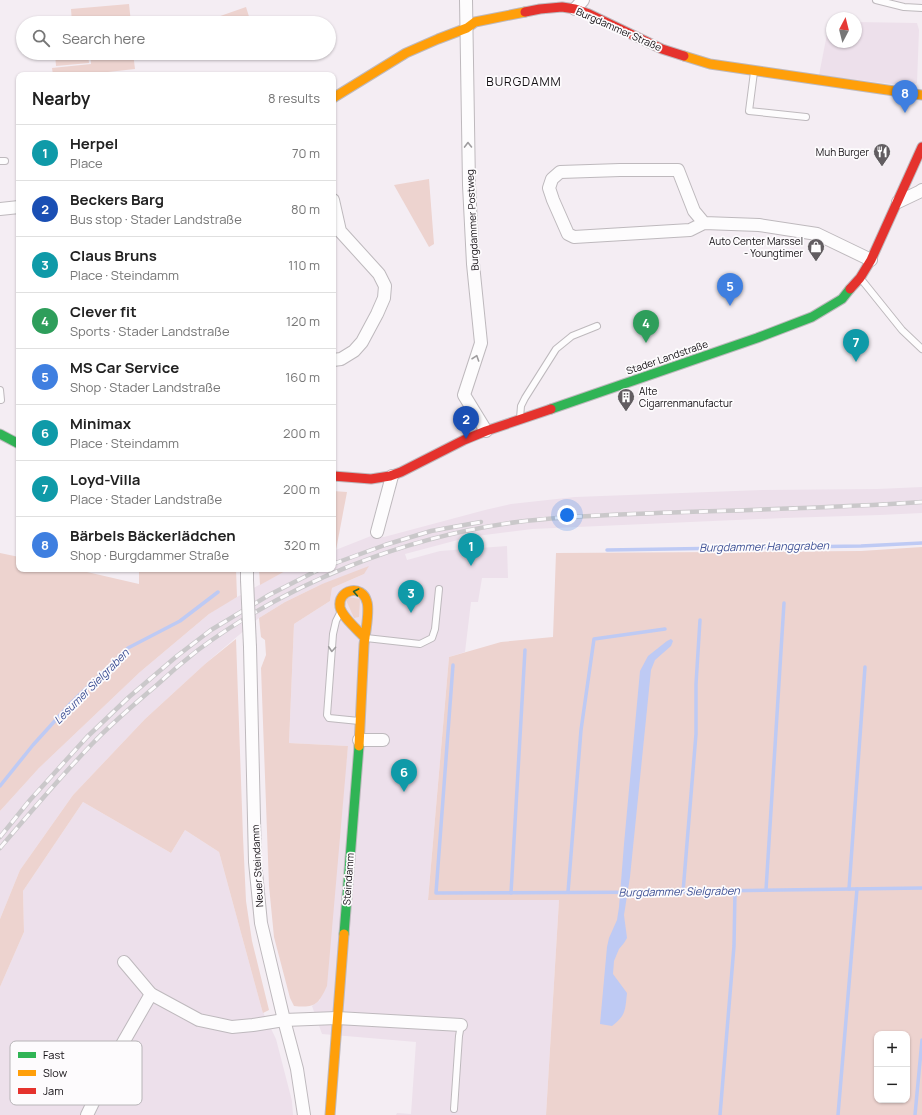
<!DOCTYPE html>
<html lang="en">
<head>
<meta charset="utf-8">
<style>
  body { margin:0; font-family:Manrope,sans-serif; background:#f2f2f2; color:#222 }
  .controls { position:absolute; right:12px; bottom:12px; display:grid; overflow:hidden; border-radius:8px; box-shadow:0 1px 3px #0004 }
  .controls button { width:36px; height:36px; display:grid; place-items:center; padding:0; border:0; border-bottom:1px solid #e0e0e0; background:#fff; color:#222; font:20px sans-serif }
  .compass { position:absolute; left:826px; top:12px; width:36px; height:36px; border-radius:50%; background:#fff; box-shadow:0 1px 3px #0004; rotate:7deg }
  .you { position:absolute; left:567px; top:515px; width:14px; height:14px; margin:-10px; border:3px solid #fff; border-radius:50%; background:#1a73e8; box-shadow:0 0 0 6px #1a73e833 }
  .badge { display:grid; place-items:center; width:26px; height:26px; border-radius:50%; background:#d93025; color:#fff; font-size:13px; font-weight:700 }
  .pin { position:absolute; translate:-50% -33px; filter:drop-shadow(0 1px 2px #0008) }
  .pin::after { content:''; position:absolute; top:21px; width:14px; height:12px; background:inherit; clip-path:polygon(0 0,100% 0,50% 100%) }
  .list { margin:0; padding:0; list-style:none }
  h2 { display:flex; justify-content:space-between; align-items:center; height:52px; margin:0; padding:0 16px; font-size:17px }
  h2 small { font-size:13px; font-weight:400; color:#767676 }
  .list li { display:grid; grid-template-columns:26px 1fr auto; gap:12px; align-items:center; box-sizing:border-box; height:56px; padding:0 16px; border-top:1px solid #e0e0e0 }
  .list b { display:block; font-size:15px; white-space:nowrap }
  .list p { margin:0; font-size:13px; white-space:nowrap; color:#767676 }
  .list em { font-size:13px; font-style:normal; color:#767676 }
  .icon { flex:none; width:22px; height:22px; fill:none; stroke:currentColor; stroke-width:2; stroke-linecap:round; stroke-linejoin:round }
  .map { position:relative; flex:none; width:922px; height:1115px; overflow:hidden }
  .search { position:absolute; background:#fff; box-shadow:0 1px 3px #0004; left:16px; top:16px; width:320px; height:44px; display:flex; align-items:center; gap:10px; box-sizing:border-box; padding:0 14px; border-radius:22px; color:#767676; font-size:15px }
  .panel { position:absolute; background:#fff; box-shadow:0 1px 3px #0004; left:16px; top:72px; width:320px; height:500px; border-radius:8px }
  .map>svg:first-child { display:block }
</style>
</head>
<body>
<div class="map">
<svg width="922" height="1115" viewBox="0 0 922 1115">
  <rect width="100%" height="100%" fill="#f4edf3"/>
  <g fill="#ede0eb">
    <polygon points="856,22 917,23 919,30 917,83 907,86 819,75 827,34 832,25 832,42 856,42"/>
    <polygon points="922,487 922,513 880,515 784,518 532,529 469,537 405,554 407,560 440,551 507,546 508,578 482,578 478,602 471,602 465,652 449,657 428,900 559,900 546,1115 396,1115 397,1113 411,1114 416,1042 322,1034 312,1006 320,1000 348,746 289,743 294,624 330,601 332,588 364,574 322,584 285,602 259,618 205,664 145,719 73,795 20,870 0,919 0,811 39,768 140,672 209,614 224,604 287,570 333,569 333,551 371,536 384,537 485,510 511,504 575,497 762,490 877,489"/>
    <polygon points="83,802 171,853 185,830 219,852 262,1010 276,1039 292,1101 293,1115 0,1115 0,987 24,932 23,891"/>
  </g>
  <g fill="#edd3cf" fill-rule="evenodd">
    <polygon points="129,4 131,23 72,23 71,9"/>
    <polygon points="246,7 251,23 207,23 206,21"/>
    <polygon points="55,53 88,53 89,63 56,66"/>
    <polygon points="90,53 133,53 135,69 81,75 53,75 52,68 91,64"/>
    <polygon points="429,179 434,244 429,247 394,185"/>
    <polygon points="333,491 347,492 336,550 333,551"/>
    <path d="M922,547V1115H546L559,900H428L449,657L501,642L553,637L556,553L861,551ZM877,1034H907V1100H877Z"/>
    <polygon points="0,553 19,557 19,569 74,569 139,584 139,569 236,569 237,597 209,614 140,672 39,768 0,811"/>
    <path d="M369,566L364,574L332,588L330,601L294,624L289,743L348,746L327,986C318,1005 315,1008 294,1006L290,998L274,937L269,886L261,668L266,655L265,640L261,637L259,618L285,602L322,584Z"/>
    <polygon points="259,569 289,569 260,585"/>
    <polygon points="348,597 360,599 359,617 354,618 346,600"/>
    <polygon points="236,639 243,837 246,901 252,941 269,1010 263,1013 262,1010 219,852 185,830 171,853 83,802 23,891 24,932 0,987 0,919 20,870 73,795 145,719 205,664"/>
  </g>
  <path fill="#becaf4" d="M671,639L673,641L671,646L655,660L651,670L630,877L624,915L627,938L624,943L619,949L614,961L613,974L627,993C625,1011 626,1015 612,1026L600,1024L607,947L609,938L617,920L619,907L624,844L640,671L648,656L667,641Z"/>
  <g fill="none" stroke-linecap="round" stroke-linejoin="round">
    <g stroke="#becaf4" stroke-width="3.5">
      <polyline points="607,550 861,546 922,543"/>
      <polyline points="453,665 436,893 683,892 714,891 922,888"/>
      <polyline points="0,786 33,745 71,703 128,648 180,621 218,592"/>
      <polyline points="849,889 865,667"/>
      <polyline points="766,890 784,603"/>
      <polyline points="568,892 581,730 594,639 665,629"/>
      <polyline points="683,892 696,734 696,684 700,620"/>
      <polyline points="511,893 525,650"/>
      <polyline points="720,1115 734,946 735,891"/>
      <polyline points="838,1115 857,889"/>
      <polyline points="915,1115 922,1040"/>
    </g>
    <defs>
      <g id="lane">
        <polyline points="876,0 904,7 922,8"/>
        <polyline points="754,72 749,111 806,117"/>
        <polyline points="0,161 5,161"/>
        <polyline points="861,279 902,330 922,349"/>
        <polyline points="0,390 1,400"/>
        <polyline points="520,418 521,406 525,398 556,349 572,336 597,326"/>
        <polyline points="340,613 336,621 333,634 327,715 329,718 359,721"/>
        <polyline points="366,638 420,644 432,638 435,629 439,589"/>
        <polyline points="454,1109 459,1036 461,1025"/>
      </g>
      <g id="street">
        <polyline points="466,0 469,185 473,264 481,343 464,395 486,431"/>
        <polyline points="575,9 583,0"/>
        <polyline points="333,200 340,231 379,274 385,286 384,298 377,314 362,342 354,351 341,359 333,360"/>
        <polyline points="898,202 919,192 922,190"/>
        <polyline points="0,209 19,207"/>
        <polyline points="704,223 694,211 678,170 620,170 560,172 552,179 549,188 553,200 568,234 574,237 690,230 704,223 759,225 817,234 871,260"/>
        <polyline points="377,532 392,476"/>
        <polyline points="247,569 247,580"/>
        <polyline points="250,647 255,862 261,923 284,1020 297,1069 304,1115"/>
        <polyline points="359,740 383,740"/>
        <polyline points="124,962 151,994 199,1020 232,1027 253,1025 284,1020 337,1018 461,1025"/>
        <polyline points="87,1115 116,1055 151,994"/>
      </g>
      <g id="fast">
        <polyline points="551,409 757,338 812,317 842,299 850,289"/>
        <polyline points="0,434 19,444"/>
        <polyline points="344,934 359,746"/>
      </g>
      <g id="slow">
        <polyline points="684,56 710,64 922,95"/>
        <polyline points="333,98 406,53 438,39 467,28 475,22 525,12"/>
        <path d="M359,746L364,645C365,634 370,612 367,602C362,583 337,590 340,607C342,617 358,630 365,638"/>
        <polyline points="330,1115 344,934"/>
      </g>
      <g id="jam">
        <polyline points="525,12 540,9 562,7 575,9 589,14 662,49 684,56"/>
        <polyline points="850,289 860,278 871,260 922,147"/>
        <polyline points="333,476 371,479 390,476 401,472 464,440 486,431 551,409"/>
      </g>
    </defs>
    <use href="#lane" stroke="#beb9bd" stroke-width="8"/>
    <use href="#street" stroke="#beb9bd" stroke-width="14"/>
    <use href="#fast" stroke="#beb9bd" stroke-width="11"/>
    <use href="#slow" stroke="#beb9bd" stroke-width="11"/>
    <use href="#jam" stroke="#beb9bd" stroke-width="11"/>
    <use href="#lane" stroke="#fdfcfd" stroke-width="6"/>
    <use href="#street" stroke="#fdfcfd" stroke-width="12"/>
    <use href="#fast" stroke="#30b455" stroke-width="9"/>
    <use href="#slow" stroke="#ff9f0a" stroke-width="9"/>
    <use href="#jam" stroke="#e5322d" stroke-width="9"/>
    <defs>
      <g id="rail">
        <polyline points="333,564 385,545 431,531 481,522"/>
        <polyline points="0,837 30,800 87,737 129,697 177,656 211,630 269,595 320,569"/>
        <path d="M0,848C30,813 60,777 93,743C113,722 136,703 158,684C171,672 184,661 198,650C290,582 404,537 517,522C563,516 611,515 657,513C746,510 834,508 922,502"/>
      </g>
    </defs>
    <use href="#rail" stroke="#cac8ca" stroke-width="4.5"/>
    <use href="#rail" stroke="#fdfbfd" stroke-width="3" stroke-dasharray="9" stroke-linecap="butt"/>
    <defs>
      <polyline id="street-bridge" points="247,580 250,647"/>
    </defs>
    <use href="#street-bridge" stroke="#beb9bd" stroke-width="14" stroke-linecap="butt"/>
    <use href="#street-bridge" stroke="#fdfcfd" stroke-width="12"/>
  </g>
  <defs><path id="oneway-chevron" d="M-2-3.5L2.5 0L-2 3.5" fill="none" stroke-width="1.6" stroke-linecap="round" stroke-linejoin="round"/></defs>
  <g stroke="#9f9d9f">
    <use href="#oneway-chevron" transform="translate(468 145) rotate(-91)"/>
    <use href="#oneway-chevron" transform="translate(476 358) rotate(-71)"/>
    <use href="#oneway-chevron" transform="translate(332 649) rotate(94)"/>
  </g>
  <use stroke="#226234" href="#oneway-chevron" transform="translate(356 592) rotate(-169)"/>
  <defs>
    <symbol id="restaurant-pin" viewBox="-11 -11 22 30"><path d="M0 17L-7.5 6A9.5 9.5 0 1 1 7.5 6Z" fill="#625d61" stroke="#fdfbfd"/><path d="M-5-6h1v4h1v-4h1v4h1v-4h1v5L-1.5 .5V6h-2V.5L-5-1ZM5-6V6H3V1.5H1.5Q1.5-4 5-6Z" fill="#fff"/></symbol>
    <symbol id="shop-pin" viewBox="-11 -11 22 30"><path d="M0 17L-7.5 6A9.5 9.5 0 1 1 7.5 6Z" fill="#625d61" stroke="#fdfbfd"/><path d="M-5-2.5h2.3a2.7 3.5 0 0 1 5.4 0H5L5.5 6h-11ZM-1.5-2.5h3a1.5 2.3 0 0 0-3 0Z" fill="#fff"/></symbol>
    <symbol id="building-pin" viewBox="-11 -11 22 30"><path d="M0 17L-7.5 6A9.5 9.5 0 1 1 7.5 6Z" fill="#625d61" stroke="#fdfbfd"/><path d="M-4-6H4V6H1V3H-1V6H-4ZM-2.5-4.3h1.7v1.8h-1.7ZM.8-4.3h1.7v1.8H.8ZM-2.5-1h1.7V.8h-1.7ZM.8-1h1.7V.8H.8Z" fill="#fff"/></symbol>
  </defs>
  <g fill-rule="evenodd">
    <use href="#restaurant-pin" x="872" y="142" width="20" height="27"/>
    <use href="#shop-pin" x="806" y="237" width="20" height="27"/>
    <use href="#building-pin" x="616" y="387" width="20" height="27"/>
  </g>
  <g text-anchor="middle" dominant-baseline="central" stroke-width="3.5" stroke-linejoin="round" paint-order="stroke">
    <g font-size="10" fill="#130f13" stroke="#fdfbfd">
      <text transform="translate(619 29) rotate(24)">Burgdammer Straße</text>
      <text transform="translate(472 220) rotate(-93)">Burgdammer Postweg</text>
      <text transform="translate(667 357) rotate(-19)">Stader Landstraße</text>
      <text transform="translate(257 866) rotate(-93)">Neuer Steindamm</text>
      <text transform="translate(348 879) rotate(-86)">Steindamm</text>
    </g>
    <g font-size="10" fill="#130f13" stroke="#fdfbfd" text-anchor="end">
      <text x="869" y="152">Muh Burger</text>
      <text x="803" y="241">Auto Center Marssel<tspan x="803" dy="12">- Youngtimer</tspan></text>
      <text x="639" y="391" text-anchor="start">Alte<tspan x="639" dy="12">Cigarrenmanufactur</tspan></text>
    </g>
    <g font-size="11" font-style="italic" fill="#3d5095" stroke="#fdfbfd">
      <text transform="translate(764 546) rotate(-1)">Burgdammer Hanggraben</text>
      <text transform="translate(91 686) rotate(-45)">Lesumer Sielgraben</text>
      <text transform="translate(679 891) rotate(-1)">Burgdammer Sielgraben</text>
    </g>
    <g font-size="12" letter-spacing="1" fill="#130f13" stroke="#fdfbfd">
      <text x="524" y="81">BURGDAMM</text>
    </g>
  </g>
  <rect x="10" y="1041" width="132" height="64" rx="6" fill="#fdfbfd" stroke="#b7b4b7" stroke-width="1"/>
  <rect x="18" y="1052" width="18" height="6" fill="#30b455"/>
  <rect x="18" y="1070" width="18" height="6" fill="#ff9f0a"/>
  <rect x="18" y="1088" width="18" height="6" fill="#e5322d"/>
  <g font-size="11" fill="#130f13">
    <text x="43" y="1059">Fast</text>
    <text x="43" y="1077">Slow</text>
    <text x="43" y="1095">Jam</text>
  </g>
</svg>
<div class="controls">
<button>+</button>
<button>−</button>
</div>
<svg class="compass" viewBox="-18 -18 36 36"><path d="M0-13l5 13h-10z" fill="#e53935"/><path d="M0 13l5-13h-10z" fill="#767676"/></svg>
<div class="you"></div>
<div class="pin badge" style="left:471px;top:566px;background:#0f9aa8">1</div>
<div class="pin badge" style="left:466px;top:439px;background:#1a4fb4">2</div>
<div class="pin badge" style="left:411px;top:613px;background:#0f9aa8">3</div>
<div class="pin badge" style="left:646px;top:343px;background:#2e9e5b">4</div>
<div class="pin badge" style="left:730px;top:306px;background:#3f7fe0">5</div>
<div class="pin badge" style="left:404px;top:792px;background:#0f9aa8">6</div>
<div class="pin badge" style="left:856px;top:362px;background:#0f9aa8">7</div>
<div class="pin badge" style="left:905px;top:113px;background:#3f7fe0">8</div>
<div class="search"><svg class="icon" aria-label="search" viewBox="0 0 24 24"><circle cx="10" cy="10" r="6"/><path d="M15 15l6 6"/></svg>Search here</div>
<section class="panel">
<h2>Nearby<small>8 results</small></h2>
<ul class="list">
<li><span class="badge" style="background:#0f9aa8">1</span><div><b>Herpel</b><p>Place</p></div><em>70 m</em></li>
<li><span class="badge" style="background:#1a4fb4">2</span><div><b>Beckers Barg</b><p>Bus stop · Stader Landstraße</p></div><em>80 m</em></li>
<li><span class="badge" style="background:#0f9aa8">3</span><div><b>Claus Bruns</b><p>Place · Steindamm</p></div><em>110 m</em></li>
<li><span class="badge" style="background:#2e9e5b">4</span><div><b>Clever fit</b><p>Sports · Stader Landstraße</p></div><em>120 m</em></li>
<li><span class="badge" style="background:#3f7fe0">5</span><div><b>MS Car Service</b><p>Shop · Stader Landstraße</p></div><em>160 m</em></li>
<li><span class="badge" style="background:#0f9aa8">6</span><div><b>Minimax</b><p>Place · Steindamm</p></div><em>200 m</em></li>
<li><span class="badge" style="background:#0f9aa8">7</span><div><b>Loyd-Villa</b><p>Place · Stader Landstraße</p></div><em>200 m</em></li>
<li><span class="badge" style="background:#3f7fe0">8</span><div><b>Bärbels Bäckerlädchen</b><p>Shop · Burgdammer Straße</p></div><em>320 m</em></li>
</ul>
</section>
</div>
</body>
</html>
